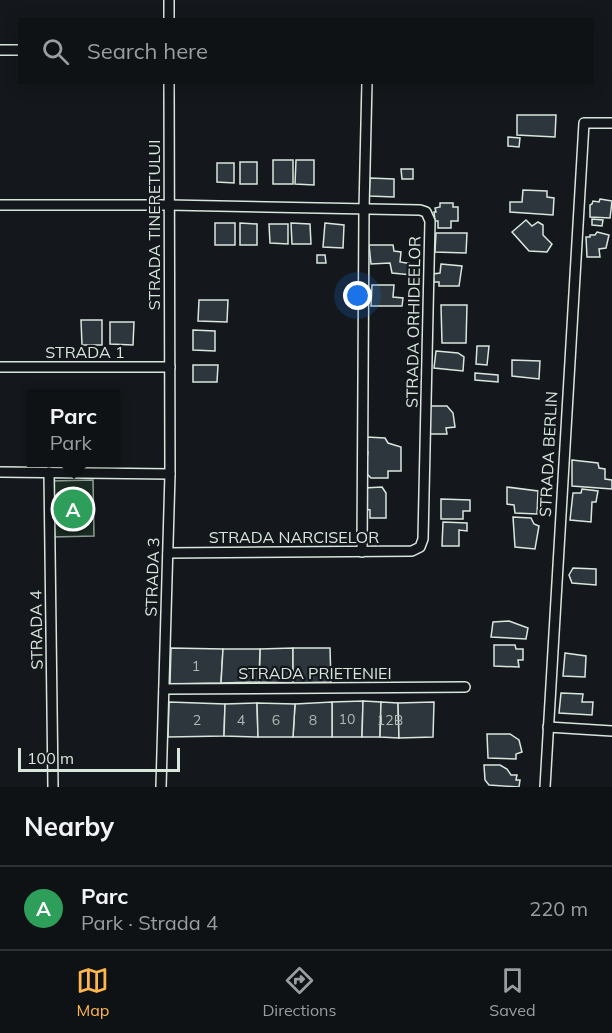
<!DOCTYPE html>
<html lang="en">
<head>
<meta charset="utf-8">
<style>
  body { margin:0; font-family:Mulish,sans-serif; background:#181b1e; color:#f1f3f6 }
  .scale { position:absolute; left:18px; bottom:15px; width:162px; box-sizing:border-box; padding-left:6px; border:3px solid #d8e6dc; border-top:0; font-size:16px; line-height:21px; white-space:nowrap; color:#d8e6dc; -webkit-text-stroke:4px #14181c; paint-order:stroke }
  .you { position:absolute; left:358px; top:296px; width:21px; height:21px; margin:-15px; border:4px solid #fff; border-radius:50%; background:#1a73e8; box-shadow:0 0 0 9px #1a73e833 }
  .badge { display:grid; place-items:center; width:39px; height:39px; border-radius:50%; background:#ffb74d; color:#fff; font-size:20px; font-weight:700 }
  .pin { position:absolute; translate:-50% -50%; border:3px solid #fff; box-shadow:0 2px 6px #0006 }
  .popup { position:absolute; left:27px; top:389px; width:93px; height:78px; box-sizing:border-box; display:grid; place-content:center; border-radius:0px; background:#0f1215; filter:drop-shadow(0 2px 4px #0005); font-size:20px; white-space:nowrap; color:#9b9ea0 }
  .popup b { font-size:22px; color:#f1f3f6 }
  .popup::after { content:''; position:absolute; left:50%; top:100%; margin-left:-12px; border:12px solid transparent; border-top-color:#0f1215 }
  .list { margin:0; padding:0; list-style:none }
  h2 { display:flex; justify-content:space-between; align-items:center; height:78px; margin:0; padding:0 24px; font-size:26px }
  h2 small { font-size:20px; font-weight:400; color:#9b9ea0 }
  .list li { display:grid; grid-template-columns:39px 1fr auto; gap:18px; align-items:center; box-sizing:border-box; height:84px; padding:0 24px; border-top:2px solid #2f3234 }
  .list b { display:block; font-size:22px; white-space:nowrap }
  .list p { margin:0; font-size:20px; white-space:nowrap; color:#9b9ea0 }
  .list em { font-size:20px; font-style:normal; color:#9b9ea0 }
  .icon { flex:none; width:33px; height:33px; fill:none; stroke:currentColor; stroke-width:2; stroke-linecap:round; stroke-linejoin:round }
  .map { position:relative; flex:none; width:612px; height:787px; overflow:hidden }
  .search { position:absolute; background:#0f1215; box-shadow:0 3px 15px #0003; left:18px; right:18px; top:18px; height:66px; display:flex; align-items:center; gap:15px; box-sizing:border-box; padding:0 21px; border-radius:0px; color:#9b9ea0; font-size:22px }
  .sheet { height:162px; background:#0f1215 }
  nav { display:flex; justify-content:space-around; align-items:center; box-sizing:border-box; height:84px; border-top:2px solid #2f3234; background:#0f1215; font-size:16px; color:#9b9ea0 }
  nav a { display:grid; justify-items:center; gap:3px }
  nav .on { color:#ffb74d }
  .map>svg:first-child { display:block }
</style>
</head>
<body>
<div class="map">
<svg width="612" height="787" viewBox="0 0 612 787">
  <rect width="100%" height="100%" fill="#14181c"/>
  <polygon fill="#1a2d24" stroke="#939e99" stroke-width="1.5" points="93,480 94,536 52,537 51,481"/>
  <g fill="#2c363c" stroke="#d8e6dc" stroke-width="1.5">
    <polygon points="517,115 556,115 555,137 517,135"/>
    <polygon points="508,137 520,138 519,147 508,146"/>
    <rect x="273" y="160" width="20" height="24"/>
    <polygon points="296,160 314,160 314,185 295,184"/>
    <rect x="240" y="162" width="17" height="22"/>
    <polygon points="217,163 234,163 234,183 217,182"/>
    <polygon points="401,169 413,169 413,179 402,179"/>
    <polygon points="370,178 394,179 394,197 369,196"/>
    <polygon points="523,190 547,191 547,197 554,198 553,215 510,212 510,202 522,202"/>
    <polygon points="600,199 612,201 610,218 590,217 590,205 592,204 593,201 599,202"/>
    <polygon points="440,203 453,203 453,207 458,207 458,221 451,221 451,228 438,228 438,221 435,221 434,212 436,212 435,208 440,207"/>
    <polygon points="592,219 603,220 602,226 592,225"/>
    <polygon points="526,220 532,226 538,222 543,225 543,235 552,244 547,252 529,251 512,232"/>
    <rect x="215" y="223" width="20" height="22"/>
    <polygon points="240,223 257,224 257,245 240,245"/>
    <polygon points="291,223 310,224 311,244 292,244"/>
    <polygon points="325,223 344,225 343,248 323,247"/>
    <polygon points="269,224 288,224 288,244 270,243"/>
    <polygon points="597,232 609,235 606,248 599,249 600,257 587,257 586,237 590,237 590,235 595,235"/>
    <polygon points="436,233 467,233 466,253 435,252"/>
    <polygon points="369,245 393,245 394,251 401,252 400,262 412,264 412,275 392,273 390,263 371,264"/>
    <polygon points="317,255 325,255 326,263 317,263"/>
    <polygon points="441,264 462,266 459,286 439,286 439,282 434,282 433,274 440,273"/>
    <polygon points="372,285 394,285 393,297 403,298 402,306 371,306"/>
    <polygon points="199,300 228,300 227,322 198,321"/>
    <polygon points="441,305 467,305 466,343 442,343"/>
    <polygon points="81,320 102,320 102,345 82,345"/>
    <polygon points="110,322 134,322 133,345 110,344"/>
    <polygon points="193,330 215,331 215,351 193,350"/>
    <polygon points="477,346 489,346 487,365 476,364"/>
    <polygon points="436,351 458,353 464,357 463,371 434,368"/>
    <polygon points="512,360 540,361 539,379 512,376"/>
    <polygon points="193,365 218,365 217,382 193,382"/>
    <polygon points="475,373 498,375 498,382 475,380"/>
    <polygon points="429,406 447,406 453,413 455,427 446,428 447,434 429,434"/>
    <polygon points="366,437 385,438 388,443 401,447 401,471 388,471 388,478 371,478 365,472 368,452 365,451"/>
    <polygon points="572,460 598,463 599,468 605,469 605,479 612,480 612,489 572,486"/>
    <polygon points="382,487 386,493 386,518 370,518 370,510 364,509 364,488"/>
    <polygon points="507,487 538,491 537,514 515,513 514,505 507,504"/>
    <polygon points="582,489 598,491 596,502 592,502 591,522 570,520 573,493 581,493"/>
    <polygon points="441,499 470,500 470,511 463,511 463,519 441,519"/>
    <polygon points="513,517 531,518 534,524 539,526 535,549 515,547"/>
    <polygon points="443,522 467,523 467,531 459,530 459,546 442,546"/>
    <polygon points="573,568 596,569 596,585 572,583 569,575"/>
    <polygon points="509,621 528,628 526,639 491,637 493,622"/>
    <polygon points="494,645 515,645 516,649 523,649 523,660 518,660 519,667 494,666"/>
    <polygon points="171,648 223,649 221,683 170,684"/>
    <polygon points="293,648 293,683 259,682 260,649"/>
    <polygon points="293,648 330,648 331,682 293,683"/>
    <polygon points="223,649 260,649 259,682 221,683"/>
    <polygon points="565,653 586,656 585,677 563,676"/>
    <polygon points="561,693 583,694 582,702 593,702 592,715 559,713"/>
    <polygon points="363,701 362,737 332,737 332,702"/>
    <polygon points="363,701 381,702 380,737 362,737"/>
    <polygon points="169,702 225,704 224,736 168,737"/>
    <polygon points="332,702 332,737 293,737 295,704"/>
    <polygon points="381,702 398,703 399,738 380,737"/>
    <polygon points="434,702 433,737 399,738 398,703"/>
    <polygon points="257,703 258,737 224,736 225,704"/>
    <polygon points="257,703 295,704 293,737 258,737"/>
    <polygon points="487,734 510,734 519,740 522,752 516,754 516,759 488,758"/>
    <polygon points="484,765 500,765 507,769 511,775 517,775 516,780 520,780 519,787 489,785 485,780"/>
  </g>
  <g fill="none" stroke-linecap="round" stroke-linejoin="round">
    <defs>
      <g id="minor">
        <polyline points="169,20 169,0"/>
        <polyline points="0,50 20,50"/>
        <polyline points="0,205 169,205 420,210 426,212 430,221 423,539 420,547 412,551 168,553"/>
        <polyline points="0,367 170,367"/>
        <polyline points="0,472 170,474"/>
        <polyline points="49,472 53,787"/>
        <polyline points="362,552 364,209 367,82"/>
        <polyline points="164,689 465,687"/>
        <polyline points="548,727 612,731"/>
        <polyline points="161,787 170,474 169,82"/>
        <polyline points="545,787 584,123 612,123"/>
      </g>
    </defs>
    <use href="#minor" stroke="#d8e6dc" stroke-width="12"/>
    <use href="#minor" stroke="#14181c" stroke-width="9"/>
  </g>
  <g text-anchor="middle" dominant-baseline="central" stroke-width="4.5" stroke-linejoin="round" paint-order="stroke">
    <g font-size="14" fill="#adbab4">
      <text x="196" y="666">1</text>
      <text x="347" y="719">10</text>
      <text x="197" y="720">2</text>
      <text x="241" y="720">4</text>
      <text x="276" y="720">6</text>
      <text x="313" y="720">8</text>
      <text x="390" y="720">12B</text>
    </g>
    <g font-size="16" fill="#d8e6dc" stroke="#14181c">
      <text transform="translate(154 225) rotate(-90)">STRADA TINERETULUI</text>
      <text transform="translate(413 322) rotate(-89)">STRADA ORHIDEELOR</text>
      <text x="85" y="352">STRADA 1</text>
      <text transform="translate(548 454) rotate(-87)">STRADA BERLIN</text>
      <text x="294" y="537">STRADA NARCISELOR</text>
      <text transform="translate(152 577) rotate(-88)">STRADA 3</text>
      <text transform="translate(36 630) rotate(-91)">STRADA 4</text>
      <text x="315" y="673">STRADA PRIETENIEI</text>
    </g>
  </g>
</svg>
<div class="scale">100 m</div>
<div class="you"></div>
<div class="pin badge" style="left:73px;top:509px;background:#2e9e5b">A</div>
<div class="popup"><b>Parc</b>Park</div>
<div class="search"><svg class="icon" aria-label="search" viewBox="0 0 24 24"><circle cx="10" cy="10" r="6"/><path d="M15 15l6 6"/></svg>Search here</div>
</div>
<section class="sheet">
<h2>Nearby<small></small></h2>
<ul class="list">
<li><span class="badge" style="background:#2e9e5b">A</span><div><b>Parc</b><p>Park · Strada 4</p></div><em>220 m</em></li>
</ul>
</section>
<nav>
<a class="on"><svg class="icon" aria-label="map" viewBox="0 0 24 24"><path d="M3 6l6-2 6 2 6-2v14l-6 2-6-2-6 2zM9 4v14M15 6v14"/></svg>Map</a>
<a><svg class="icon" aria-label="directions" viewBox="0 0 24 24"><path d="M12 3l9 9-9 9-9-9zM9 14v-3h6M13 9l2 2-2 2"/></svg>Directions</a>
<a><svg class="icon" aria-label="saved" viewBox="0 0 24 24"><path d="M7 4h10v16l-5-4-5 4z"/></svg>Saved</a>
</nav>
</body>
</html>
